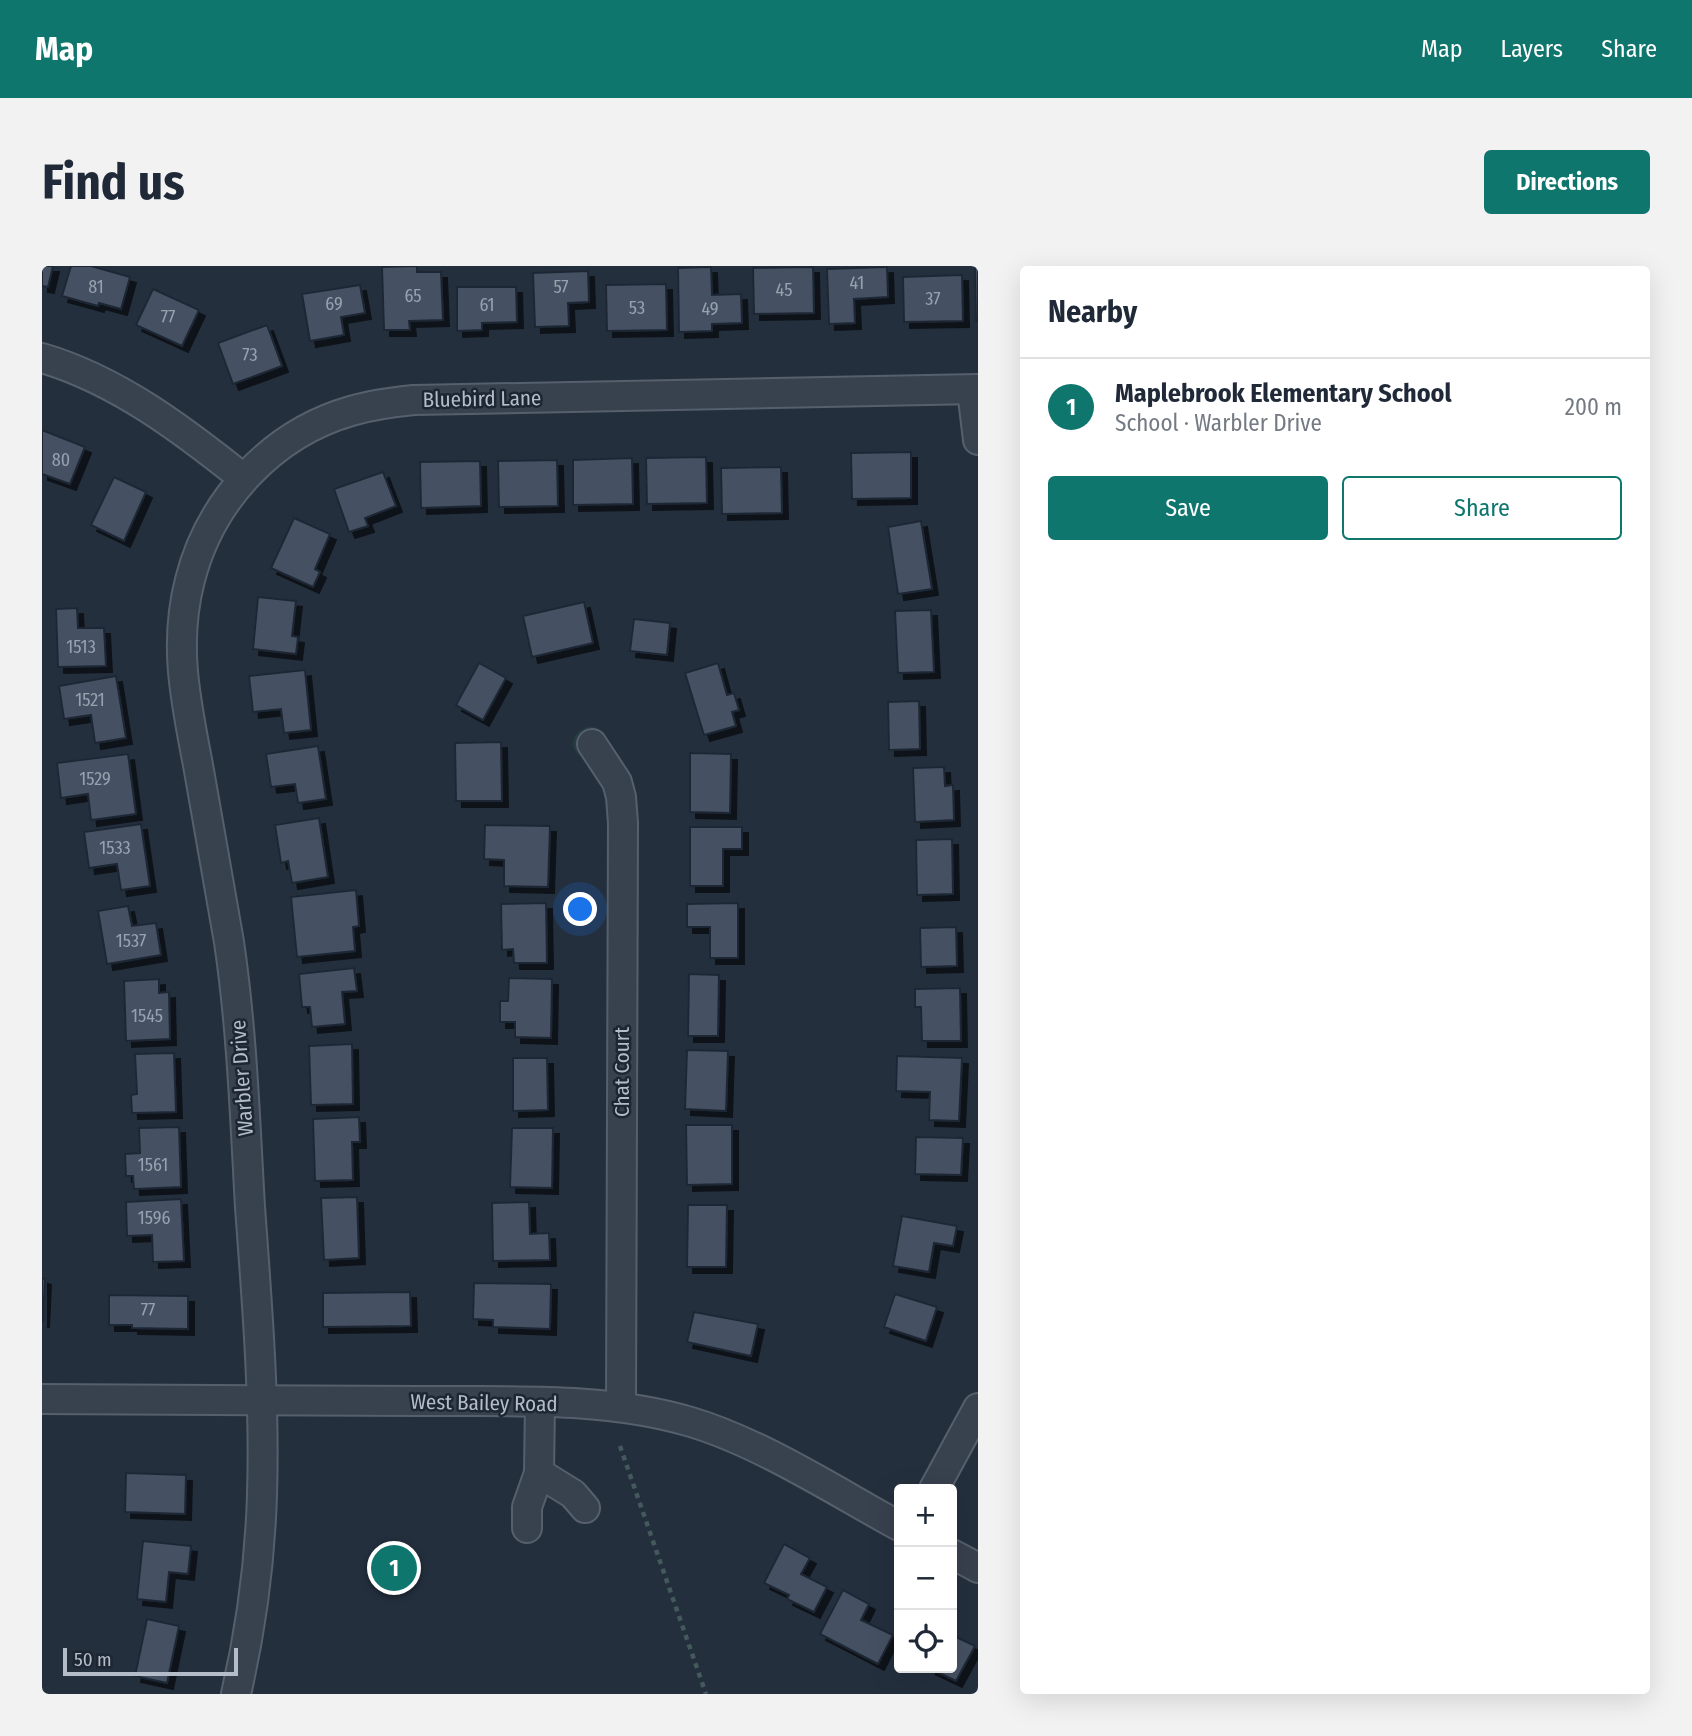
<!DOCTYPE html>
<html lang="en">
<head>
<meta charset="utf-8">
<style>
  body { margin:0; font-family:"Fira Sans Condensed",sans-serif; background:#f2f2f3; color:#1f2937 }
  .controls { position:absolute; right:21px; bottom:21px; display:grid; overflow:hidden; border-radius:7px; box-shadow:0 7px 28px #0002 }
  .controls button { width:63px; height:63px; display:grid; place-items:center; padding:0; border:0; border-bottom:2px solid #e0e1e3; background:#fff; color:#1f2937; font:35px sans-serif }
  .scale { position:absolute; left:21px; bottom:18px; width:175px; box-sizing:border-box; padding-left:7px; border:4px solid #b4bcc9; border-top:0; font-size:19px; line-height:24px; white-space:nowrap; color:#b4bcc9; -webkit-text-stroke:5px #1d2633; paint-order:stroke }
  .you { position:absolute; left:539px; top:644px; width:24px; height:24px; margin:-18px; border:5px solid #fff; border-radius:50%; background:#1a73e8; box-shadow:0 0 0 10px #1a73e833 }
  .badge { display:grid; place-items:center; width:46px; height:46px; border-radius:50%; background:#0f766e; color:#fff; font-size:23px; font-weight:700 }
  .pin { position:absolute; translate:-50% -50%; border:4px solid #fff; box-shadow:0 2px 7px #0006 }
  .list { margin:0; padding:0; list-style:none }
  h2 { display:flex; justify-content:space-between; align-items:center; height:91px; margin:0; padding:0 28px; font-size:30px }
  h2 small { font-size:23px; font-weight:400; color:#747a83 }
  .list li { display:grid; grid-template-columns:46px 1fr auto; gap:21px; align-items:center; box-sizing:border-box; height:98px; padding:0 28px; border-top:2px solid #e0e1e3 }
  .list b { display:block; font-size:26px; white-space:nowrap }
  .list p { margin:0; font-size:23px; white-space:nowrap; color:#747a83 }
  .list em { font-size:23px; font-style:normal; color:#747a83 }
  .actions { display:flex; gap:14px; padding:21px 28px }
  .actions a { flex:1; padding:16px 0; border:2px solid #0f766e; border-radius:7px; text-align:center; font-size:24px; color:#0f766e }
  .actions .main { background:#0f766e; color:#fff }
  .icon { flex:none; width:38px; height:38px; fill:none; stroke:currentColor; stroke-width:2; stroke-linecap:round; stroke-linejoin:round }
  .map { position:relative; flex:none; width:936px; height:1428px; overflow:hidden; border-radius:7px }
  header { display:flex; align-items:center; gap:42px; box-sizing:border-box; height:98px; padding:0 35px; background:#0f766e; color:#fff }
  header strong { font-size:33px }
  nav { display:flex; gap:38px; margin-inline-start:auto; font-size:24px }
  .intro { display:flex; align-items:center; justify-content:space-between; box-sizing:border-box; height:168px; padding:0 42px }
  h1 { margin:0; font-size:49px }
  .button { padding:18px 32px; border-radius:7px; background:#0f766e; color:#fff; font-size:24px; font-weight:700 }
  main { display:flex; gap:42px; padding:0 42px }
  aside { flex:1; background:#fff; border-radius:7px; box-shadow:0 7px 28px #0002 }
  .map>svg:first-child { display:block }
</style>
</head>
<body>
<header>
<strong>Map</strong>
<nav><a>Map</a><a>Layers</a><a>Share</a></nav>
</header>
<div class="intro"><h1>Find us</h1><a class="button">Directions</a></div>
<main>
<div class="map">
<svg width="936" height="1428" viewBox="0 0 936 1428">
  <defs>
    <filter id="shadow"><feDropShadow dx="6" dy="6" stdDeviation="0" flood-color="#0009"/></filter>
  </defs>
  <rect width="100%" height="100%" fill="#242f3e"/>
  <path fill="#263c3f" d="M550,460C559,463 563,467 566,477L551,494C525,492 524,464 550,460Z"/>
  <g fill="#455162" stroke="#1f2835" stroke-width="2" filter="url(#shadow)">
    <polygon points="0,0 11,0 6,21 0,20"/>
    <polygon points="29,0 49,0 88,11 79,43 57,37 56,40 20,30"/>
    <polygon points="375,0 375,6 399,6 401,54 367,55 368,64 342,64 340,1"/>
    <polygon points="933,0 936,0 936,55 934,55"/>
    <polygon points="669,1 670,29 699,28 700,57 670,58 670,65 637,66 636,2"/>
    <polygon points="771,1 772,47 712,48 711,2"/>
    <polygon points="845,1 846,31 812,33 813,57 787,58 785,3"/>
    <polygon points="546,5 547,36 526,37 527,60 493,61 491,7"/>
    <polygon points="920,9 921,55 862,56 861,11"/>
    <polygon points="624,18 625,64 565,65 564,19"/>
    <polygon points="318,19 323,47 299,51 302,69 268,75 260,28"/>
    <polygon points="415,21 474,21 475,56 440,57 440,64 415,65"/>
    <polygon points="111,23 157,44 140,80 94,59"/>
    <polygon points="225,59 240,100 191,118 176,77"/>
    <polygon points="0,164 43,181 28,218 0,208"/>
    <polygon points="869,186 869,232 810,233 809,187"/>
    <polygon points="664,191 665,237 605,238 604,192"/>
    <polygon points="590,192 591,238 531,239 531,194"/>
    <polygon points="515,194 516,240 457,241 456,195"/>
    <polygon points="438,195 439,240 379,242 378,196"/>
    <polygon points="739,201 740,247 680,248 679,202"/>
    <polygon points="341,206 354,240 323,252 326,260 307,266 292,223"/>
    <polygon points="72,211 104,226 82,275 49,259"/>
    <polygon points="252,252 288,268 273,303 278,306 271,321 229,302"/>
    <polygon points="879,255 890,323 856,328 846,261"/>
    <polygon points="216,331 254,335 250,370 256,371 254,388 211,383"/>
    <polygon points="542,336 551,377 490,391 481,350"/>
    <polygon points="35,342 36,362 62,362 64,400 16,401 14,343"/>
    <polygon points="889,344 892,406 856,407 853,345"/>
    <polygon points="592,353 628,357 625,389 588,385"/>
    <polygon points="437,397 464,412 441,454 414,439"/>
    <polygon points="676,397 685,429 692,427 697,444 690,446 694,460 662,469 643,407"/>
    <polygon points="263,404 269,464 242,467 239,443 211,446 207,410"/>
    <polygon points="74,410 84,472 53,477 49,449 22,453 17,420"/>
    <polygon points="877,435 878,483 847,484 846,436"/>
    <polygon points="459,476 460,535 414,535 413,477"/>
    <polygon points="276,480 284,533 256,537 253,518 229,521 224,488"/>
    <polygon points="648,487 689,488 688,547 648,546"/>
    <polygon points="86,488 94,548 49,554 46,528 19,532 15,497"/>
    <polygon points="902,501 903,520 911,519 912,554 873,556 871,502"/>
    <polygon points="277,552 286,611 250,617 246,595 239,597 233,559"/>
    <polygon points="99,558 108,620 79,624 75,598 47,602 42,566"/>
    <polygon points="443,559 508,560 506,621 462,620 462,594 442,593"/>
    <polygon points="648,561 700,561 700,583 681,583 681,620 648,620"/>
    <polygon points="910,573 911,628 875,629 874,574"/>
    <polygon points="314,624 317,660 311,661 313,685 255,691 249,631"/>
    <polygon points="504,637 505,697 472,697 471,683 460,684 459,638"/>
    <polygon points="696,637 696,692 668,692 668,661 645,661 645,638"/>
    <polygon points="86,640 90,660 114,657 119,689 65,698 56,645"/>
    <polygon points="914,661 915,700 879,701 878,662"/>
    <polygon points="312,702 315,725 300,726 303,758 270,761 268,741 260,741 257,708"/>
    <polygon points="647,708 677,709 676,770 646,770"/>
    <polygon points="467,712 510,713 509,772 473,771 473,756 458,756 458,735 466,735"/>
    <polygon points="117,713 117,727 127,726 128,773 84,775 82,715"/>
    <polygon points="918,722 919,775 880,775 879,741 873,741 873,723"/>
    <polygon points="310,778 311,838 269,839 267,780"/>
    <polygon points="645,784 686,785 684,845 643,843"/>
    <polygon points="132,787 134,846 90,847 89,829 95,828 93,788"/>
    <polygon points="855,790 920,792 917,855 887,854 888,826 854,825"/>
    <polygon points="471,792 505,792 506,844 471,845"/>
    <polygon points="317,851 318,876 310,876 311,914 273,915 271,853"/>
    <polygon points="644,859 690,859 690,918 645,919"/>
    <polygon points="137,861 139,921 92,923 91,910 84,910 83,888 98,887 97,862"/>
    <polygon points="470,862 511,862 510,922 468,921"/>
    <polygon points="874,871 921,872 919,909 873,908"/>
    <polygon points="315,931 317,992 282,994 279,932"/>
    <polygon points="139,933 142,995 111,996 110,969 85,970 84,936"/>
    <polygon points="487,936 488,968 507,967 508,994 451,995 450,937"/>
    <polygon points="646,939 685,939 684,1001 645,1001"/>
    <polygon points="860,950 915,960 911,980 892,977 887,1006 851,1000"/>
    <polygon points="0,1012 3,1013 1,1055 0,1055"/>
    <polygon points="432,1017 509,1018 508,1063 451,1061 451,1054 431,1053"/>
    <polygon points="368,1026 369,1060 281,1061 281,1027"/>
    <polygon points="853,1028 895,1041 884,1075 842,1061"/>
    <polygon points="67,1029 146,1030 146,1063 90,1062 90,1059 67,1059"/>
    <polygon points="652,1046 716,1058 709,1090 645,1076"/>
    <polygon points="84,1207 144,1209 143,1248 83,1246"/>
    <polygon points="101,1275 149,1280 146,1308 127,1306 124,1336 95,1333"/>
    <polygon points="742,1278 768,1292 759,1308 785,1321 772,1346 745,1333 747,1329 722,1317"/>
    <polygon points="801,1324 827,1338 819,1354 851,1369 836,1398 778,1368"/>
    <polygon points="105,1353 137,1360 125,1417 93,1410"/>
    <polygon points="910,1369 933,1380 914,1415 887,1402 910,1402"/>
  </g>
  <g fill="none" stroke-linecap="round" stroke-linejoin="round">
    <defs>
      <g id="minor">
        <path d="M0,92C75,114 141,164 201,212"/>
        <polyline points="930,124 936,174"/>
        <polyline points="550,478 575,516 579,531 581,557 579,1141"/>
        <path d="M0,1133C125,1133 250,1134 376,1135C466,1136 562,1130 649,1156C719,1177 793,1225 857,1260"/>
        <polyline points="497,1207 531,1228 543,1242"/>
        <polyline points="892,1223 936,1142"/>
        <polyline points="485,1262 485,1241 497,1207 498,1137"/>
        <polyline points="910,1288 936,1302"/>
        <path d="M194,1428C209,1363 218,1295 220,1229C223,1133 215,1037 208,941C203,853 200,764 187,676C177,617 166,558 156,499C144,436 131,379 148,314C168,235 229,168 309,145C329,139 351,136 372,134L936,123"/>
      </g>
    </defs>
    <use href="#minor" stroke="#565f6c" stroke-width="32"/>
    <polyline stroke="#44595c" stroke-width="4.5" stroke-dasharray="5 5" stroke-linecap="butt" points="578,1180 664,1428"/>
    <use href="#minor" stroke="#38414e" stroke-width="28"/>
  </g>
  <g text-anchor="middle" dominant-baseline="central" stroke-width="5" stroke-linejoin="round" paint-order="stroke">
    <g font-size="18" fill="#98a1af">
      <text x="815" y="17">41</text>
      <text x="54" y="21">81</text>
      <text x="519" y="21">57</text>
      <text x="742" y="24">45</text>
      <text x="371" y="30">65</text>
      <text x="891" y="33">37</text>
      <text x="292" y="38">69</text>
      <text x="445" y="39">61</text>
      <text x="595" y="42">53</text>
      <text x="668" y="43">49</text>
      <text x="126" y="51">77</text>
      <text x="208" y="89">73</text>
      <text x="19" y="194">80</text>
      <text x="39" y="381">1513</text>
      <text x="48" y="434">1521</text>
      <text x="53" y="513">1529</text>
      <text x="73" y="582">1533</text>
      <text x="89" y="675">1537</text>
      <text x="105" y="750">1545</text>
      <text x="111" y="899">1561</text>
      <text x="112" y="952">1596</text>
      <text x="106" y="1044">77</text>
    </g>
    <g font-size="21" fill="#b4bcc9" stroke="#1d2633">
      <text transform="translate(440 133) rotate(-1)">Bluebird Lane</text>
      <text transform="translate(580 806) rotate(-90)">Chat Court</text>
      <text transform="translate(200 812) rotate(-94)">Warbler Drive</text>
      <text transform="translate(442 1137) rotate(1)">West Bailey Road</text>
    </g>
  </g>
</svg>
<div class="controls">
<button>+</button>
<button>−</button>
<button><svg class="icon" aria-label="locate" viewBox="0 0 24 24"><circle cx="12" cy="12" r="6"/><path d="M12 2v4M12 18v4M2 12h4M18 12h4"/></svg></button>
</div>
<div class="scale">50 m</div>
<div class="you"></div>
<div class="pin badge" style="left:352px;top:1302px">1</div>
</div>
<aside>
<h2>Nearby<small></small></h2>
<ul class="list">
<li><span class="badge">1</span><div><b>Maplebrook Elementary School</b><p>School · Warbler Drive</p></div><em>200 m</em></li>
</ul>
<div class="actions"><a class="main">Save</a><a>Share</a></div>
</aside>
</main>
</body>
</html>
